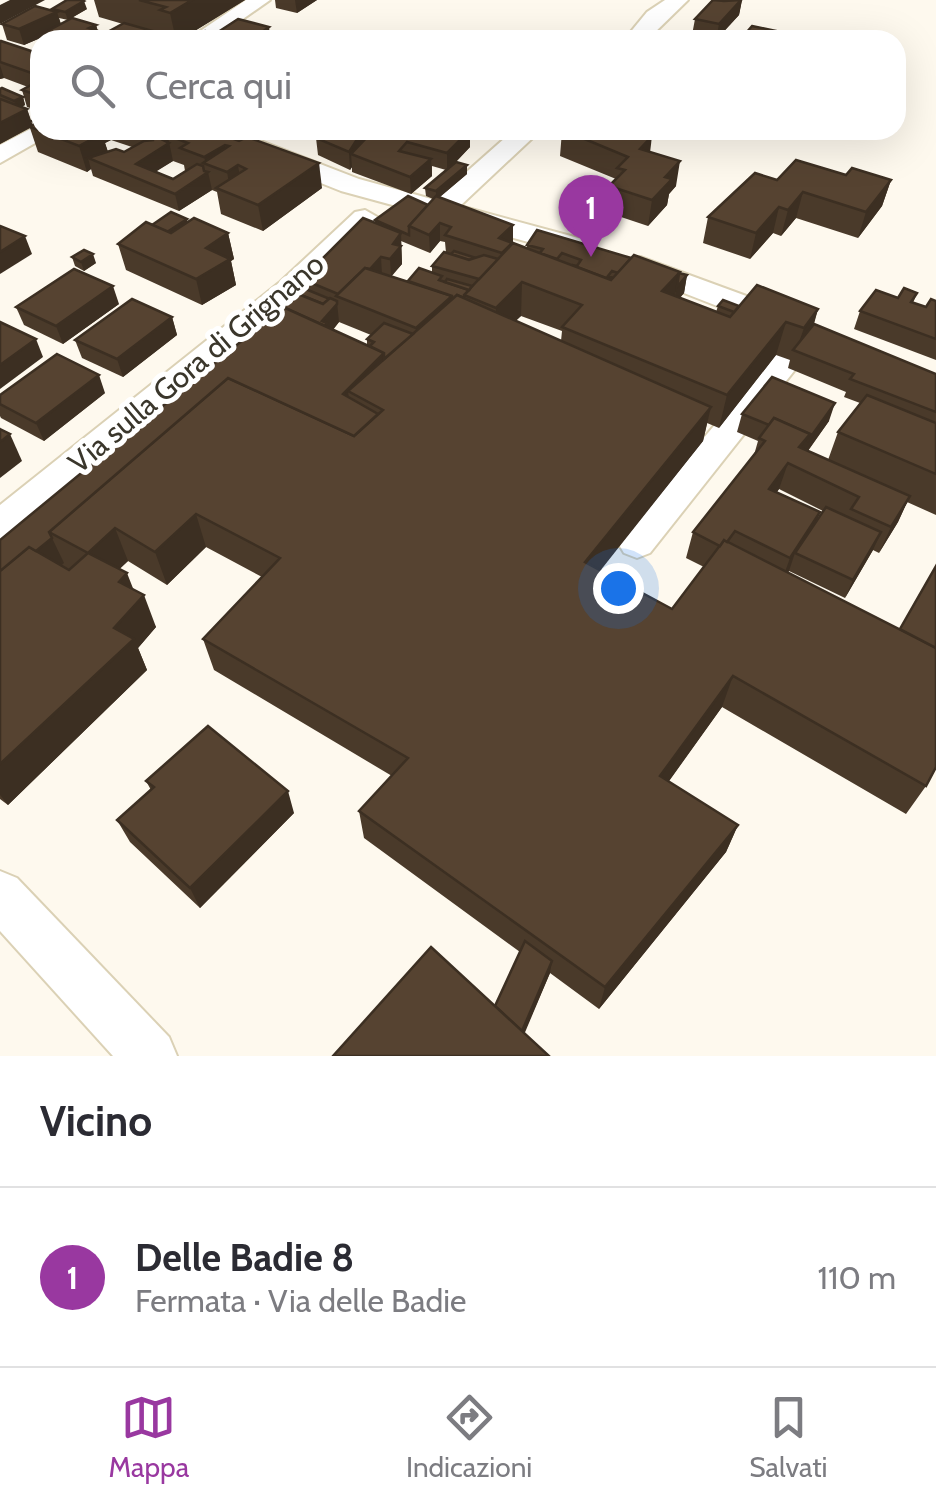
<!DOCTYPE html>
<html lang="it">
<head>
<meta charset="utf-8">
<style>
  body { margin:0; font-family:Cabin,sans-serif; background:#f2f2f3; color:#2b2b33 }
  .you { position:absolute; left:618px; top:588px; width:35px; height:35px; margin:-25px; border:8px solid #fff; border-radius:50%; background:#1a73e8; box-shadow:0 0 0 15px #1a73e833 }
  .badge { display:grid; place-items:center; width:65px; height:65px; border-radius:50%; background:#9938a0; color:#fff; font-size:32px; font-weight:700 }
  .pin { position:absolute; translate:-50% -82px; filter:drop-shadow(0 2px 5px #0008) }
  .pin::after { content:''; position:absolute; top:52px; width:35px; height:30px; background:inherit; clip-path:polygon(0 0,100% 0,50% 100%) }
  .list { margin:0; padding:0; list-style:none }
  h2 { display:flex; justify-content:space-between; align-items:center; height:130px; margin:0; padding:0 40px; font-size:42px }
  h2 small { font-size:32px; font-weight:400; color:#7c7c81 }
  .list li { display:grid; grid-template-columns:65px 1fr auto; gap:30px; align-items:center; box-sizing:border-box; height:180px; padding:0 40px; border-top:2px solid #e1e1e2 }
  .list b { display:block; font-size:38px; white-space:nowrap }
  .list p { margin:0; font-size:32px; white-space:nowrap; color:#7c7c81 }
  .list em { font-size:32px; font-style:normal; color:#7c7c81 }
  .icon { flex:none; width:55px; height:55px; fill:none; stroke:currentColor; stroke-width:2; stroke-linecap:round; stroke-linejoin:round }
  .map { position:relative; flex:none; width:936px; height:1056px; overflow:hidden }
  .search { position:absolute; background:#fff; box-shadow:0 10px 40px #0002; left:30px; right:30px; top:30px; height:110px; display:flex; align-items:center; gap:25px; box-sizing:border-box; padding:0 35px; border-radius:30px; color:#7c7c81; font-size:38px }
  .sheet { height:310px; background:#fff }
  nav { display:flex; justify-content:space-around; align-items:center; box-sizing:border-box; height:140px; border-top:2px solid #e1e1e2; background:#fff; font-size:28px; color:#7c7c81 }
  nav a { display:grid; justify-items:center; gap:5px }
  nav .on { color:#9938a0 }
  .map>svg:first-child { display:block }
</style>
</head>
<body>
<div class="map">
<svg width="936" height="1056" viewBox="0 0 936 1056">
  <rect width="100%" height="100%" fill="#fef9ee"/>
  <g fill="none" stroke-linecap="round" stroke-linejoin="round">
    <defs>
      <g id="street">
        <polygon points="246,0 270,0 213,40 187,40"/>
        <polygon points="665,0 688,0 647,40 624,40 647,12"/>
        <polygon points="40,124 40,130 58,130 0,163 0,145"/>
        <polygon points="197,130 232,130 359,179 435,200 514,130 541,130 460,206 593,242 597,248 593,254 583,257 341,191 200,135"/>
        <polygon points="365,210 379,218 375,224 302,294 13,536 0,540 0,505 280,282 355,212"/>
        <polygon points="640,257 801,316 806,323 801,330 779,330 630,272 625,266 630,260"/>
        <polygon points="787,349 798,352 803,359 798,366 650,553 637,558 624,553 618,543 624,533 776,352"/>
        <polygon points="0,871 17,878 169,1037 177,1056 113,1056 0,931"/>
      </g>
    </defs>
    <use href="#street" stroke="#dbd1b5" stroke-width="4"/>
    <use href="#street" fill="#fff" fill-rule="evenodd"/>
  </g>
  <g fill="#4a3a2a" fill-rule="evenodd">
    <polygon points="94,0 245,0 180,40 166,40 165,34 160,33 162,40 108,40 106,33 123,24 99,17"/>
    <polygon points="275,0 317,0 297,13 276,8"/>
    <polygon points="742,0 739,15 716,40 692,35 695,19"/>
    <polygon points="52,9 87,9 68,20 59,18 61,24 96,25 98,31 101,32 104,40 46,40 45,36 24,45 7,40 2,24 52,11"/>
    <polygon points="0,42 40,54 40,111 27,107 22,90 28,87 4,78 0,79"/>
    <path d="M0,89L23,97L25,105L21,107L27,109L32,125L34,124L32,121L40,117V130H228L235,133L236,140L322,188L263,231L221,214L217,192L212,190L179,211L93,176L91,169L87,172L38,152L30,128L0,144ZM111,140L132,147L124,152H108L105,143ZM172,155L173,161L184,165L185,171L173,179L156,171L173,161Z"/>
    <polygon points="263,130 299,130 290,138"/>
    <path d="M321,130H503L496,137L470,131V147L455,163L467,174L440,197L513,225V243L527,248V245L687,275L684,293L680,298L716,312L718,306L818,309L814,324L936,374V515L907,502L898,522L879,553L873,550L845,598L789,571L788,572L926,786L906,814L722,707L668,782L738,825L726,852L599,1009L550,973L524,1033L495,1006L520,952L364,838L359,811L392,776L214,670L203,639L262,577L206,547L167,585L128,561L119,569L156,627L138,648L147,670L8,805L0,799V540L267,320L265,309L296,293L303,288L302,279L375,223V220L428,205L433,199L426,196L425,188L446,170L432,166V176L411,194L352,172V167L350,170L318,155L316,138ZM401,241L430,253L440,241L445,242L446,253L432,266V272L408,281L391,276L402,264ZM521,316L562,331L561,341L515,321ZM339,322L371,335L367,339V345L333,330ZM776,355L790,360L788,368L846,392L844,397L860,403L838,432L828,460L808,451L829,421L742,414L737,432L758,441L754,455L693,532L686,558L704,567L672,609L600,570L703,441L707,423L719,428ZM779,489L823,511L816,521L820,512L777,492Z"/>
    <polygon points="562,131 650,152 676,186 669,194 667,205 648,226 606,212 609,186 616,179 560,156"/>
    <polygon points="846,175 891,180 882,206 858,238 796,218 781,236 773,233 750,259 703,243 708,217 777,180"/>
    <polygon points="188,222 228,233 234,259 231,261 236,285 202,305 126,270 118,244 152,225"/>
    <polygon points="72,257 96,263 84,271 75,266"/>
    <polygon points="917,293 913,303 926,307 936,301 936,360 854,329 860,311"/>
    <polygon points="119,304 63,344 24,325 16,307"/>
    <polygon points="172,317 177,335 123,377 82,358 75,340"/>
    <polygon points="105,393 44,441 1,418 0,416 0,395"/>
    <polygon points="146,781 294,813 200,908 130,842 117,820 151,790"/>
  </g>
  <g fill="#3c2f22">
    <polygon points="10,0 45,0 0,24 0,5"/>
    <polygon points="192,0 245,0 180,40 176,40 170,13"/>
    <polygon points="295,0 317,0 297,13"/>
    <polygon points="742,0 739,15 716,40 719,24"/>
    <polygon points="84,1 87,9 68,20 65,12"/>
    <polygon points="57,12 62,28 44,33 45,36 24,45 19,29"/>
    <polygon points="96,25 98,33 101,32 104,40 87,40 89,28"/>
    <polygon points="269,27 270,35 263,40 251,40"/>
    <polygon points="160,33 162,40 147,40"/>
    <polygon points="0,65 4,78 0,79"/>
    <polygon points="23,97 25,105 17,109 14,101"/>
    <polygon points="27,109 33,126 0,144 0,123"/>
    <polygon points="86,130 109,130 111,140 105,143 110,158 88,158 91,169 87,172 79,146"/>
    <polygon points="289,130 299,130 290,138"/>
    <polygon points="363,130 371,130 371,137 351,154 352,167 350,170 349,152"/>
    <polygon points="470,130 470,147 447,171 447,153"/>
    <polygon points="652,136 649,161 640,149"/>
    <polygon points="168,137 173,161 141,181 136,164"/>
    <polygon points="225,145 229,170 206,164 204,157"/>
    <polygon points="431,159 432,176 411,194 410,177"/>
    <polygon points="680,161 676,186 669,194 667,205 648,226 652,200 665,177"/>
    <polygon points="319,163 322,188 263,231 258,205"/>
    <polygon points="238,165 242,191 231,194 227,172"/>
    <polygon points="467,165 467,174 436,200 436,191"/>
    <polygon points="208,172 212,190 179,211 175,194"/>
    <polygon points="891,180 882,206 858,238 866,212"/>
    <polygon points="803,192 796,218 781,236 788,210"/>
    <polygon points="779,207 773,233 750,259 756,233"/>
    <polygon points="187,219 189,228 156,240"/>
    <polygon points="440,223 440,241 430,253 429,235"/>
    <polygon points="513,225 513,243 502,253 499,238"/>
    <polygon points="228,233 234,259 231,261 236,285 202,305 196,279 206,248"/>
    <polygon points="401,233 402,264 391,277 390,259 393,244"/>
    <polygon points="25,236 32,254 0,274 0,252"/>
    <polygon points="93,254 96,263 84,271 81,262"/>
    <polygon points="381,257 382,275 344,297"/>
    <polygon points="680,272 673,305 662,291"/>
    <polygon points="687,275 684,293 673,305 677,287"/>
    <polygon points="522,282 521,316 495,341 496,308"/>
    <polygon points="113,286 119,304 63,344 56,326"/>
    <polygon points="452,296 452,322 417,354 416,328"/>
    <polygon points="337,302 339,322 329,334 322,321"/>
    <polygon points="818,309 808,342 796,351 804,328"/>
    <polygon points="172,317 177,335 123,377 117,359"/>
    <polygon points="786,322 776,355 719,428 727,395"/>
    <polygon points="36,339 43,357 0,389 0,365"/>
    <polygon points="384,353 386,379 348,391 351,416 343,394"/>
    <polygon points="99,375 105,393 44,441 36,423"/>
    <polygon points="835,403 829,421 796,467 799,447"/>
    <polygon points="711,407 703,441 581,595 585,562"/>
    <polygon points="10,434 22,461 0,478 0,442"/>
    <polygon points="788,463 779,489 761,515 769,489"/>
    <polygon points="910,496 898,522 879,553 891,527"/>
    <polygon points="820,512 810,538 795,553 789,571 781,583 790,558"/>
    <polygon points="196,514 206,547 167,585 155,552"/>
    <polygon points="115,528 128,561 102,586 88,553"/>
    <polygon points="881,532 873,550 845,598 853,580"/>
    <polygon points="52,538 64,563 20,602 6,576"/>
    <polygon points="127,573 138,601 144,595 156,627 138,648 147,670 8,805 0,795 0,764 114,628 119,582"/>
    <polygon points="733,676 722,707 652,805 660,776"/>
    <polygon points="288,791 294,813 200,908 190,888"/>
    <polygon points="738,825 726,852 599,1009 605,987"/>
    <polygon points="552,961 550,973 518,1049 519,1038"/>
  </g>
  <g fill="#564331" stroke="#3c2f22" stroke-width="2.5">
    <polygon points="67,0 82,0 84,1 65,12 52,9"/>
    <polygon points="139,0 192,0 170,13 160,10 166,7"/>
    <polygon points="713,0 724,1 741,0 719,24 695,19"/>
    <polygon points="35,6 57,12 19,29 2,24"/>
    <polygon points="72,18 96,25 89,28 101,32 87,40 69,40 44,33"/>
    <polygon points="238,19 269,27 251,40 235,40 215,34"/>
    <polygon points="124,23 160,33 147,40 130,40 106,33"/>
    <polygon points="752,26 819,40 740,40"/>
    <polygon points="205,31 235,39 192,39"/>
    <polygon points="1,41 40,54 40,76 0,62 0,42"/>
    <polygon points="40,80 40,94 37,95 22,90"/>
    <polygon points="2,88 23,97 14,101 0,95 0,89"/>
    <polygon points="0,99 27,109 0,123"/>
    <polygon points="40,117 40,130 95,130 103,133 79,146 30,127 37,122 32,121"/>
    <polygon points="127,130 176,130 163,140 169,143 136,164 173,179 197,164 203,166 204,171 208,172 175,194 88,158 116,149 124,152 144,141 154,140"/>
    <polygon points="176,130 228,130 235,133 228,137 239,141 247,137 319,163 258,205 216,188 246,169 238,165 227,172 203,163 229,146 225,145 204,157 180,148 188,143 167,135"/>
    <polygon points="321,130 363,130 349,152 316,138"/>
    <polygon points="374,130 470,130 447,153 407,142 399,151 431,159 410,177 351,154"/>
    <polygon points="563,130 634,130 652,136 640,149 680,161 665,177 672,179 652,200 609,186 625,170 617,168 628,157"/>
    <polygon points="796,160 846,175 852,168 891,180 866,212 803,192 788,210 779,207 756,233 708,217 755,173 777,180"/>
    <polygon points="456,162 467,165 436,191 425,188"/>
    <polygon points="408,196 428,205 409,226 409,235 375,220"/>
    <polygon points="436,196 513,225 499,238 512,243 502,253 445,235 451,227 440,223 429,235 409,226"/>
    <polygon points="171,212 187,219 167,232 152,225"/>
    <polygon points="194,218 228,233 206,248 230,259 196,279 118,244 146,222 171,233"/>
    <polygon points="363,218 401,233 393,244 401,246 390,259 381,257 370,269 365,268 338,294 302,279"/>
    <polygon points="0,226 25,236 0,252"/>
    <polygon points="537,230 631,258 618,273 612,271 608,276 613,278 611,280 572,265 577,266 581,260 562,253 557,259 540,253 543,249 527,245"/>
    <polygon points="513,243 611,280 634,255 680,272 662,291 730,317 757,285 818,309 804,328 786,322 727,395 562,327 582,305 522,282 496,308 464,295"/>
    <polygon points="84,250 93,254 81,262 72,257"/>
    <polygon points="454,251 476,258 469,260 451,254"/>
    <polygon points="444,252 469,260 484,255 498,259 479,279 432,266"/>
    <polygon points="365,268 452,296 416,328 336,296"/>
    <polygon points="419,268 442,276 439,280 469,290 464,295 464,298 457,295 452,300 452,296 408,281"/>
    <polygon points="74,269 113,286 56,326 16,307"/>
    <polygon points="679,273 687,275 677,287"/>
    <polygon points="447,279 472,286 469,290 445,282"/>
    <polygon points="303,288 330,299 323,304 296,293"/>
    <polygon points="904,288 917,293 911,302 926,307 931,299 936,301 936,339 860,311 876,290 898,298"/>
    <polygon points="288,290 323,304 330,298 337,301 337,304 322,321 327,323 325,326 283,307 276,314 265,309"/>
    <polygon points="457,295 711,407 585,562 672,609 724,540 936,648 936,767 926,786 733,676 660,776 738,825 605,987 359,811 408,758 203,639 280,558 196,514 155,552 115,528 88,553 127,573 119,582 144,595 114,628 134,639 0,764 0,571 29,547 69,570 88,553 49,532 228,378 354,436 383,410 348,391"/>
    <polygon points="132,299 172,317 117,359 75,340"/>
    <polygon points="723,300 739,306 734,312 718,306"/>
    <polygon points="283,307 384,353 343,394 378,414 354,436 228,378 49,532 52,538 36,551 29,547 0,571 0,540"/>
    <polygon points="0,322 36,339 0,365"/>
    <polygon points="384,323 413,334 384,359 384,353 370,346 374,342 367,339"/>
    <polygon points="814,324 936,374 936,412 850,379 854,374 793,350"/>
    <polygon points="57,354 99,375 36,423 0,404 0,395"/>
    <polygon points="772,377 835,403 807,442 810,434 774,418 769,425 742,414"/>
    <polygon points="867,395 936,423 936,474 838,432"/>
    <polygon points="774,418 810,434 799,447 910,496 891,527 851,509 859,497 788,463 769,489 820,512 790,558 735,531 727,542 724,540 720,546 693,532 765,441 759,438"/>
    <polygon points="0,429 10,434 0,442"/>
    <polygon points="826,507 881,532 853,580 795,553"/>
    <polygon points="936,566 936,648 900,629"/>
    <polygon points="208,726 288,791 190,888 117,820 154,787 146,781"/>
    <polygon points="525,941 552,961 522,1031 495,1006"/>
    <polygon points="431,947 549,1056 333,1056"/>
  </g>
  <g text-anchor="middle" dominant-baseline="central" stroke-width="10" stroke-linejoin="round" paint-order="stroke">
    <g font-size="30" fill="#3a362b" stroke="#fff">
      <text transform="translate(196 363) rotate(-40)">Via sulla Gora di Grignano</text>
    </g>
  </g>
</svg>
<div class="you"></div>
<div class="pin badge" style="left:591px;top:257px">1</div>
<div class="search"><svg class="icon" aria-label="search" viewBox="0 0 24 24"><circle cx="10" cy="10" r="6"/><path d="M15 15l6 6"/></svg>Cerca qui</div>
</div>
<section class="sheet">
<h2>Vicino<small></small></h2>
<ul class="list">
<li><span class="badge">1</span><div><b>Delle Badie 8</b><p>Fermata · Via delle Badie</p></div><em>110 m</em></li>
</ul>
</section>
<nav>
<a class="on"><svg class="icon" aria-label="map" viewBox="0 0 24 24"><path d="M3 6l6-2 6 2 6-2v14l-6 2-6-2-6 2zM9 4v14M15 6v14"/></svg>Mappa</a>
<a><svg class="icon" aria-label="directions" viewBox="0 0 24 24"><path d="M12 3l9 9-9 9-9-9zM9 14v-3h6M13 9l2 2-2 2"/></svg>Indicazioni</a>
<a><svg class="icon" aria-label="saved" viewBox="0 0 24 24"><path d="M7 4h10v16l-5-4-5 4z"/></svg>Salvati</a>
</nav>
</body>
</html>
